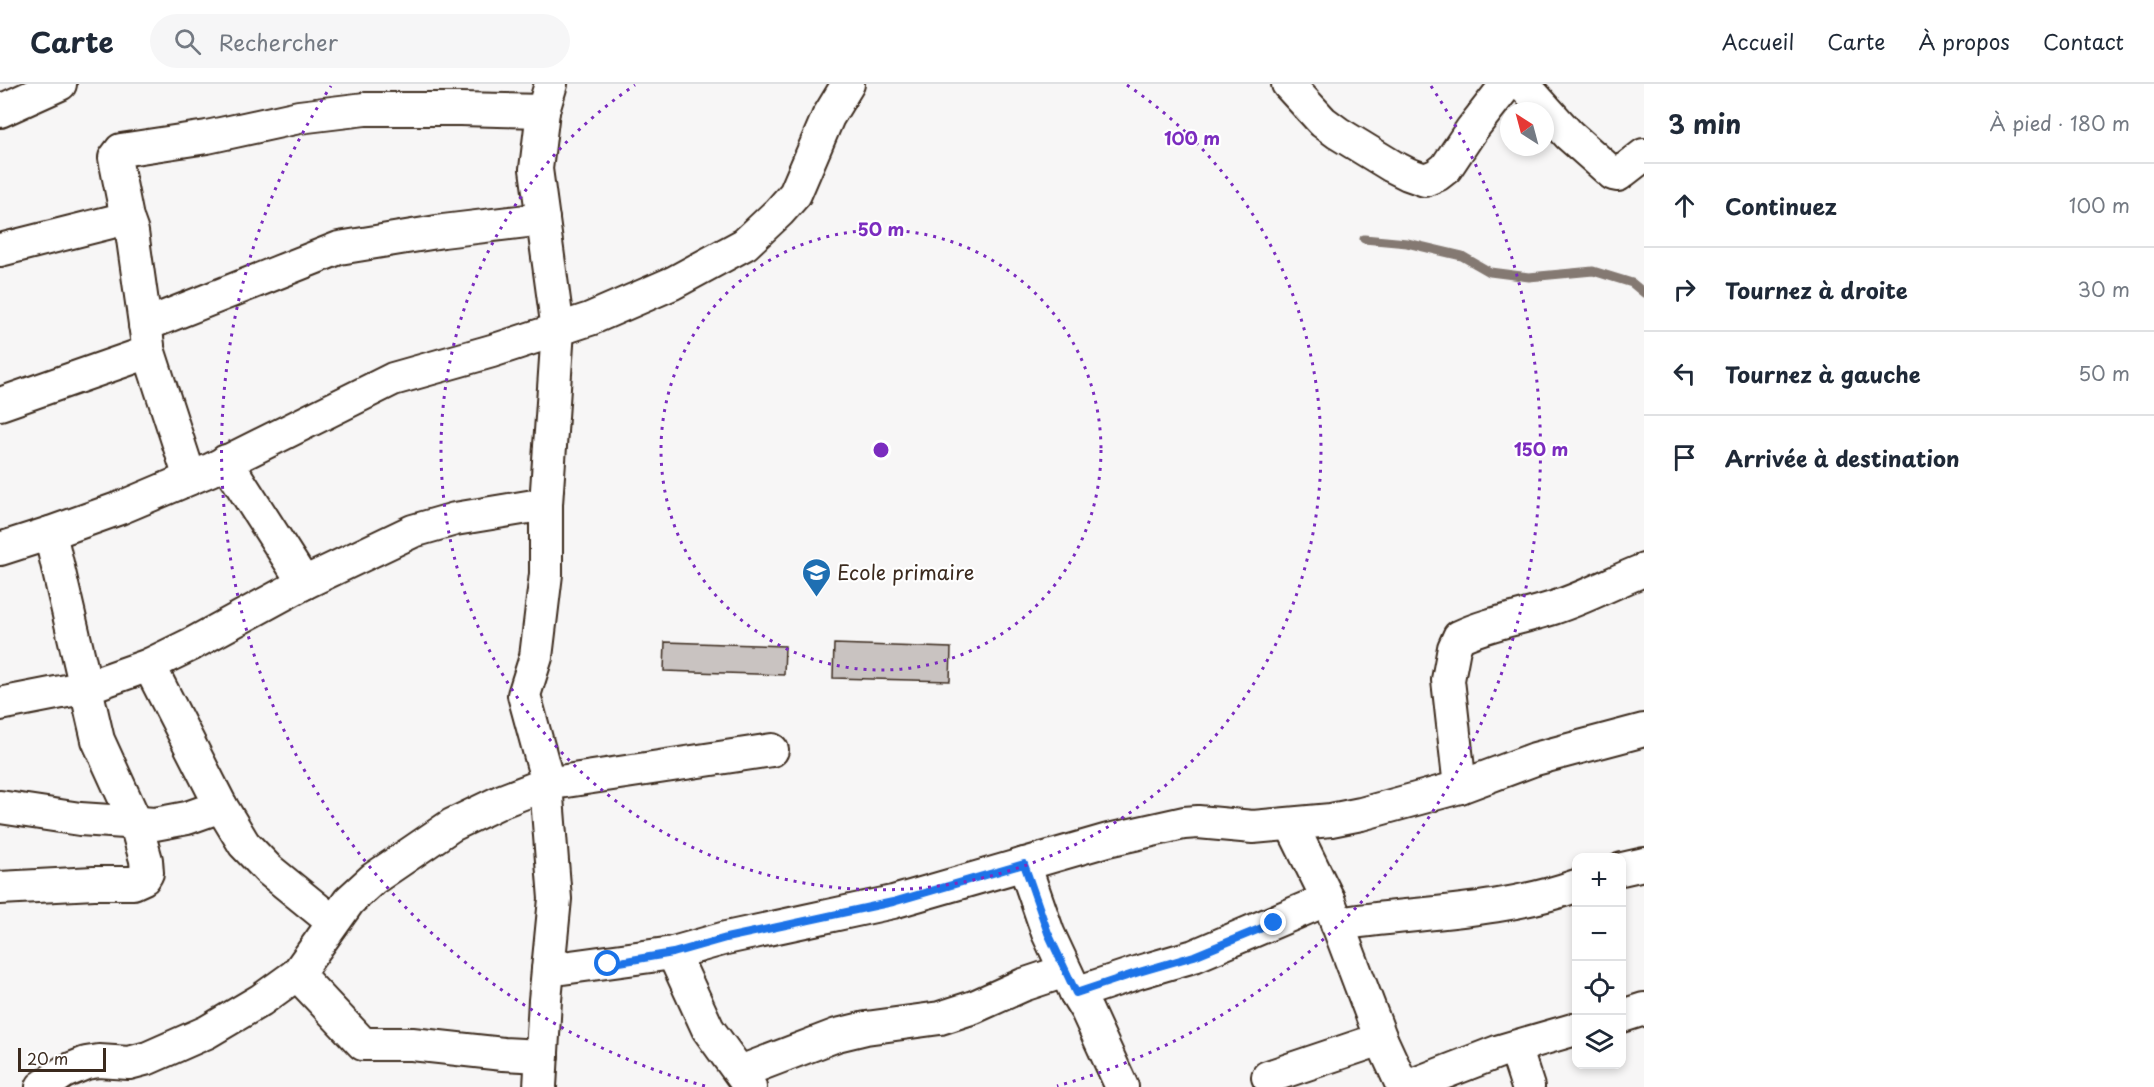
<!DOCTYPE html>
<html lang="fr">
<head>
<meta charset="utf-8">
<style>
  body { margin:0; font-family:"Playpen Sans",sans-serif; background:#f6f6f7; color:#1f2937 }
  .controls { position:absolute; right:18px; bottom:18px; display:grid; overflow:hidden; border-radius:12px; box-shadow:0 3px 9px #0003 }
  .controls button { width:54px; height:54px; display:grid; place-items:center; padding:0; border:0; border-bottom:2px solid #e0e1e3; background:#fff; color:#1f2937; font:30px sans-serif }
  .compass { position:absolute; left:1500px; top:18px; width:54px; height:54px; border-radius:50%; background:#fff; box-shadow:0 3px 9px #0003; rotate:324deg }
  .scale { position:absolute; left:18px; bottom:15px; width:88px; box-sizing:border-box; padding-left:6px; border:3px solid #3b2a1e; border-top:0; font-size:16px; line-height:21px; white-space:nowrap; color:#3b2a1e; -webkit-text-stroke:4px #fff; paint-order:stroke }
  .stop { position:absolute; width:18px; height:18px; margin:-14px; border:4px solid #1a73e8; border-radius:50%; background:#fff }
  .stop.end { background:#1a73e8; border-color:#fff; box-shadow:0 2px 6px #0008 }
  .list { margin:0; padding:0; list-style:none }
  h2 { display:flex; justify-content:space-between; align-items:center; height:78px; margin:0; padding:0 24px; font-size:26px }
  h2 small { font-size:20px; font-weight:400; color:#747a83 }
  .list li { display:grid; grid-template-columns:39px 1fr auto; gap:18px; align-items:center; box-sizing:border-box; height:84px; padding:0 24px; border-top:2px solid #e0e1e3 }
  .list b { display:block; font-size:22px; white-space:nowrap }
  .list em { font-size:20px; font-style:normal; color:#747a83 }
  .icon { flex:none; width:33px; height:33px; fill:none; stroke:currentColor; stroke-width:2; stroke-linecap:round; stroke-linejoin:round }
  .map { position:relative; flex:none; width:1644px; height:1003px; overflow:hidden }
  header { display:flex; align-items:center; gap:36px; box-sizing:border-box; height:84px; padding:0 30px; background:#fff; border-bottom:2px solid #e0e1e3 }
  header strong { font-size:28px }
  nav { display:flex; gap:33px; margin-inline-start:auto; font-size:21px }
  .search { width:420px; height:54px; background:#f6f6f7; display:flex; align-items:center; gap:15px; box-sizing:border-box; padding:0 21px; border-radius:33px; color:#747a83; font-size:22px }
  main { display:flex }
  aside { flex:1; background:#fff }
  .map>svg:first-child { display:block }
</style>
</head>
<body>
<header>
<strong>Carte</strong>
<div class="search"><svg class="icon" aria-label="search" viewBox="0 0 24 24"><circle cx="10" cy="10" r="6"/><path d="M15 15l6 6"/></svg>Rechercher</div>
<nav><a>Accueil</a><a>Carte</a><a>À propos</a><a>Contact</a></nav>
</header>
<main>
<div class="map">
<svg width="1644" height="1003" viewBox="0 0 1644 1003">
  <rect width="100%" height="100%" fill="#f7f6f6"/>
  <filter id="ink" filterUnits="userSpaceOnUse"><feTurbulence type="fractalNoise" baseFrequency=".0167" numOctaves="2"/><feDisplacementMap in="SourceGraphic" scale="12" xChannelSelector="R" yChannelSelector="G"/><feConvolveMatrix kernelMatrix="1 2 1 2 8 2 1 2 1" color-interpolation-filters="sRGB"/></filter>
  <g filter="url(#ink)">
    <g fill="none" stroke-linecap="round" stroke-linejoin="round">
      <polyline stroke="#847972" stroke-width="9" points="1364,155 1407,159 1462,172 1490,188 1529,193 1593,187 1632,199 1644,209"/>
    </g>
    <g fill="#c9c3c1" stroke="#3b2a1e" stroke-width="1.5">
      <polygon points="665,558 785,562 784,591 664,587"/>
      <polygon points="834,560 951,564 950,597 833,594"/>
    </g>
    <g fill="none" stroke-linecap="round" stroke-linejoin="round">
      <defs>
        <g id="minor">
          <polyline points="1288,0 1323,38 1338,49 1392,82 1408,90 1425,96 1437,91 1446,84 1472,45 1507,0"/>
          <polyline points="1523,0 1569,51 1613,90 1618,91 1644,71"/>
          <polyline points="0,27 60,0"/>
          <polyline points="127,134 132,148 148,261"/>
          <polyline points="0,166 127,134 115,74 121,66 207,53 299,33 365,25 460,25 543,27"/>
          <polyline points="145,241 339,164 443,147 543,135"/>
          <polyline points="0,320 149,268 190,394"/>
          <polyline points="226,377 304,499"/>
          <polyline points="0,465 50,449 120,424 210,386 393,295 492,267 590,235 673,199 745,160 779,128 795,110 828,33 848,0"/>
          <polyline points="149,581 221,722 244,760 268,785 333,838"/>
          <polyline points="0,620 87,603 149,581 192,560 304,499 413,447 455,435 546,420"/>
          <path d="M1460,703L1448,596L1454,564L1459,553C1488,539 1522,534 1553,524C1585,514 1613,498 1644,486"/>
          <polyline points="0,723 80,735 155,740 187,734 221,722"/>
          <polyline points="1291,740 1328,815 1381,955 1403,1003"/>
          <polyline points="1024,780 1048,849 1076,909 1087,927 1122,1003"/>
          <polyline points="1622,785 1644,780"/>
          <polyline points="0,804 94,799 133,799 144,794 147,789 146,776 135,737 98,656 50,449"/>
          <path d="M1337,840C1417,828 1499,829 1576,802"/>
          <polyline points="673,869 708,945 750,1003"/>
          <polyline points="548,886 673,869 726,854 893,818 1108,756 1184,739 1198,738 1253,743 1331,736 1361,730 1460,703 1535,675 1644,646"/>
          <polyline points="297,890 363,960 412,960 503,970 542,972"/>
          <polyline points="1076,909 1139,888 1194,872 1328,815"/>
          <polyline points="1622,932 1644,925"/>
          <polyline points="1515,963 1528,1003"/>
          <polyline points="740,988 837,951 866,944 940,934 974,923 1023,901 1065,887"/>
          <polyline points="1268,993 1381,955"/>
          <polyline points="42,1003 64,988 86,979 99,977 129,979 148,974 207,948 261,916 297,890 349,817 373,795 452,741 502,717 546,700 772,666"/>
          <polyline points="540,1003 545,916 555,815 545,688 524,611 536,573 546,490 546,420 558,246 536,85 543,27 551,0"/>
          <polyline points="1407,1003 1500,967 1576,945"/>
        </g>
      </defs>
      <use href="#minor" stroke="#3b2a1e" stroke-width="36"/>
      <use href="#minor" stroke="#fff" stroke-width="32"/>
    </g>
  </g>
  <g fill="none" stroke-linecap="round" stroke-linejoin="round" filter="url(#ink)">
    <polyline stroke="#1a73e8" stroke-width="8" points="608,880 673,869 726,854 893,818 1024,780 1048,849 1076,909 1139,888 1194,872 1274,839"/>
  </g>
  <g fill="none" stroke="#7b2cbf" stroke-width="3" stroke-dasharray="3 6">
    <circle cx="881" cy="366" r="220"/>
    <path d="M1127 1A440 440 0 1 1 635 1"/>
    <path d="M705 1002A660 660 0 0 1 331 2M1431 2A660 660 0 0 1 1057 1002"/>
  </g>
  <defs>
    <symbol id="school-pin" viewBox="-11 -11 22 30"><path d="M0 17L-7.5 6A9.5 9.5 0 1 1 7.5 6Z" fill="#1f6fb2" stroke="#fff"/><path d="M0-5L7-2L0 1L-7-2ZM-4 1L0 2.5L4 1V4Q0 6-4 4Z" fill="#fff"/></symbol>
  </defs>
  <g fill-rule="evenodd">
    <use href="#school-pin" x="800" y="472" width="33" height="45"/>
  </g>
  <g text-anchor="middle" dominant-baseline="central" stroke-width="4.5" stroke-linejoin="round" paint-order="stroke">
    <g font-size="20" fill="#3b2a1e" stroke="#fff" text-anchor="start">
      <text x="837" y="488">Ecole primaire</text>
    </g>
  </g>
  <circle cx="881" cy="366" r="9" fill="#7b2cbf" stroke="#fff" stroke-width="3"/>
  <g font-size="18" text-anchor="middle" font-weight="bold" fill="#7b2cbf" stroke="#fff" stroke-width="4.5" stroke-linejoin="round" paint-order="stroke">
    <text x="1192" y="61">100 m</text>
    <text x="881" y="152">50 m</text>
    <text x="1541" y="372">150 m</text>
  </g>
</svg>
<div class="controls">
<button>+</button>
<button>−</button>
<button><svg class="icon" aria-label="locate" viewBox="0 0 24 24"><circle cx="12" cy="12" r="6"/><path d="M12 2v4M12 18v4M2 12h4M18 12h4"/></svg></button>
<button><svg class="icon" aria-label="layers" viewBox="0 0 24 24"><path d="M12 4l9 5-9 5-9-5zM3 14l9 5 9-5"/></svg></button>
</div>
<svg class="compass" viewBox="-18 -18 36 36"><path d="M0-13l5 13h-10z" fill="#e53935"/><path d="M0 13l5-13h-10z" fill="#747a83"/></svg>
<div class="scale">20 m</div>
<div class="stop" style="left:608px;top:880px"></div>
<div class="stop end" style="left:1274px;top:839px"></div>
</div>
<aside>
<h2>3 min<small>À pied · 180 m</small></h2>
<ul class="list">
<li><svg class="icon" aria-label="ahead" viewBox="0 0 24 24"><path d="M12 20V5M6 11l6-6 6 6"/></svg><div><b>Continuez</b></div><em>100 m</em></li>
<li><svg class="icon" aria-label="right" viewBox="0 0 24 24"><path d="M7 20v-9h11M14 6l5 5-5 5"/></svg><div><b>Tournez à droite</b></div><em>30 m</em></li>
<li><svg class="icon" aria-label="left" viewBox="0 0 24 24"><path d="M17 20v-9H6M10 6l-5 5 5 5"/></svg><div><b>Tournez à gauche</b></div><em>50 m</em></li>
<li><svg class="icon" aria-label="arrive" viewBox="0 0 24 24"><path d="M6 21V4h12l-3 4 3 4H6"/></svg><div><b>Arrivée à destination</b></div></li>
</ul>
</aside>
</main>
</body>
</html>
